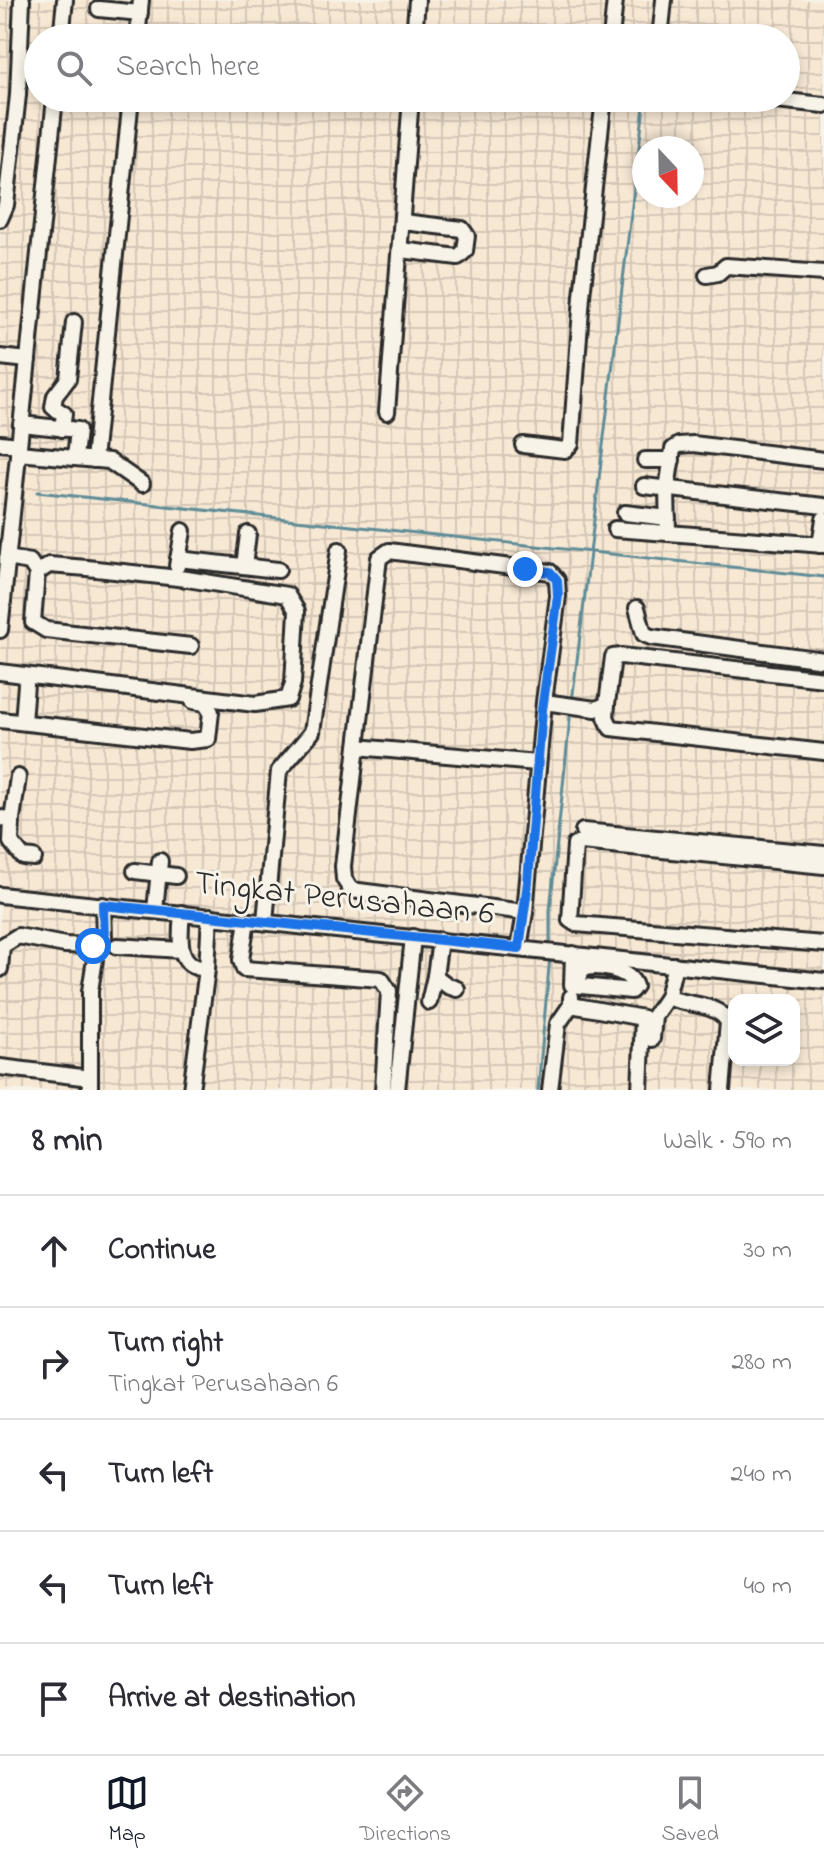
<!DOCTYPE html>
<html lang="en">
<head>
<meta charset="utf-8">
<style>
  body { margin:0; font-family:"Indie Flower",sans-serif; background:#f7f7f7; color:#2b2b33 }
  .controls { position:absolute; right:24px; bottom:24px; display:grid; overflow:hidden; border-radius:16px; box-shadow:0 4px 12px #0003 }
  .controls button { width:72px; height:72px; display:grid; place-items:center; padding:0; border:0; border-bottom:2px solid #e1e1e2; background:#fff; color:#2b2b33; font:40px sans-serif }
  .compass { position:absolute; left:632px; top:136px; width:72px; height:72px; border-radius:50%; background:#fff; box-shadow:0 4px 12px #0003; rotate:158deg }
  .stop { position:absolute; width:24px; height:24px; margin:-18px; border:6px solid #1a73e8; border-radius:50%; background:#fff }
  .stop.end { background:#1a73e8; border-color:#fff; box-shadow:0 2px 8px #0008 }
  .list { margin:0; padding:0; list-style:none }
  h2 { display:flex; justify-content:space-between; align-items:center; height:104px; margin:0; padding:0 32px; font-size:34px }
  h2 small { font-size:26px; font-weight:400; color:#7c7c81 }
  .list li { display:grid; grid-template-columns:52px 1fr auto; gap:24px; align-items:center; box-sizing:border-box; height:112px; padding:0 32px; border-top:2px solid #e1e1e2 }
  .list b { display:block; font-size:30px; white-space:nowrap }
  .list p { margin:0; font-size:26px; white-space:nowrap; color:#7c7c81 }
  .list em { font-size:26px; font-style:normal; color:#7c7c81 }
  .icon { flex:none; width:44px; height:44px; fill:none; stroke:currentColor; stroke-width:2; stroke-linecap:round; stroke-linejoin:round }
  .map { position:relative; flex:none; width:824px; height:1090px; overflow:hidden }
  .search { position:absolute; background:#fff; box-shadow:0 4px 12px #0003; left:24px; right:24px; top:24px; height:88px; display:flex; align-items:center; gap:20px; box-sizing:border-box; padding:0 28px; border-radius:44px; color:#7c7c81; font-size:30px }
  .sheet { height:664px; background:#fff }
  nav { display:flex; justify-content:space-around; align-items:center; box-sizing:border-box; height:112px; border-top:2px solid #e1e1e2; background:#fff; font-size:22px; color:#7c7c81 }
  nav a { display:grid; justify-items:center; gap:4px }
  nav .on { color:#111827 }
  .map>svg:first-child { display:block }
</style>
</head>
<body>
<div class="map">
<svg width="824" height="1090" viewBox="0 0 824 1090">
  <defs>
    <pattern id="industrial-grid" width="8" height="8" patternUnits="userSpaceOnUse" patternTransform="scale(2)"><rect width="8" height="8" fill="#f7e8d4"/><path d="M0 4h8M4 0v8" fill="none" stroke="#d4c7b6"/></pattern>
  </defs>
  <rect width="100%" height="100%" fill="#f7f3e8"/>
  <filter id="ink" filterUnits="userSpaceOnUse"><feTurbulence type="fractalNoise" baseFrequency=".0125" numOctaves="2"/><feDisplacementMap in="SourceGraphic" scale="16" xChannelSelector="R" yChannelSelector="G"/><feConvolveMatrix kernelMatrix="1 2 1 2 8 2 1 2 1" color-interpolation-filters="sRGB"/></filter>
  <g filter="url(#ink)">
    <path fill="url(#industrial-grid)" fill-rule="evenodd" d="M0,0H824V1090H0ZM38,38H786V98H38ZM644,148H692V196H644ZM734,1000H794V1060H734Z"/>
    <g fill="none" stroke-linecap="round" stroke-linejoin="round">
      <g stroke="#5e8c97" stroke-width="3">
        <polyline points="653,38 654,28"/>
        <polyline points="37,492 824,577"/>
        <polyline points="572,702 645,98"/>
        <polyline points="550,949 550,910 571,709"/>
        <polyline points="538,1090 550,956"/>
      </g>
      <defs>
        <g id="minor">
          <polyline points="99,9 140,13"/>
          <polyline points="61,38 65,0"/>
          <polyline points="137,38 141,0"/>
          <polyline points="414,38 417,0"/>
          <polyline points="611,38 615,0"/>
          <polyline points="660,38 664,0"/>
          <polyline points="88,98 131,103"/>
          <polyline points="756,98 824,105"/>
          <polyline points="0,219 6,205 18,95 22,0"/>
          <polyline points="401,250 458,257 465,251 467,236 462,229 403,222"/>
          <polyline points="707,275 718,273 726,266 824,273"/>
          <polyline points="0,357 28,360"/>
          <polyline points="387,412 411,98"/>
          <polyline points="21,424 78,430 75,458"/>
          <polyline points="62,429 64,414 53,407 55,396 68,379 74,322"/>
          <polyline points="0,443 19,445"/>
          <polyline points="523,445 565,450 571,444 582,296 604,98"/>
          <polyline points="18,453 109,461 142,484"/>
          <polyline points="94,460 131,98"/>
          <polyline points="645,460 672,460"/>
          <polyline points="644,486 824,506"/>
          <polyline points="625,513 668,518"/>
          <polyline points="615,529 824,545"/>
          <polyline points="668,532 667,489 673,449 679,445 693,444 824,460"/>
          <polyline points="820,545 824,519"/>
          <polyline points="7,558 30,562 37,573 33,622 46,630 191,646"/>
          <polyline points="178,559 278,570"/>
          <polyline points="177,566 183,531"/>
          <polyline points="244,566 248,534"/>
          <polyline points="637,608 644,634 651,637 824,660"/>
          <polyline points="0,630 55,98"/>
          <polyline points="0,672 255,704 288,699 293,683 297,611 287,595 187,579 87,568 49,565 37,573"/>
          <polyline points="544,702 525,912 351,890 344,879 343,866 379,558 389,551 550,572 557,580 558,596 544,702 596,709 607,704 613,657 621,656 824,679"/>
          <polyline points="607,704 606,717 611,728 824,752"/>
          <polyline points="0,720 190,741 208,739 211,712 205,703 193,701"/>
          <polyline points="23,722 26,684"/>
          <polyline points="357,747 537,763"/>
          <polyline points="0,818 12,819 11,842 23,857 34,858"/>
          <polyline points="12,819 18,777"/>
          <polyline points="583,831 824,854"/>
          <polyline points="824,866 581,842 575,845 570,920 576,924 824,944"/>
          <polyline points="135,871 176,876"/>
          <polyline points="0,895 824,981"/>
          <polyline points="155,910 160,861"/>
          <path d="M182,913C180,936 175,968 207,969L191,1090"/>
          <polyline points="247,920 241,960 244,969 381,979 389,991 383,1090"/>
          <polyline points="265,921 279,771 312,732 339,550"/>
          <polyline points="440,940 435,976 448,986 457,989"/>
          <polyline points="117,946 181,950"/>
          <polyline points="519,948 525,912"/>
          <path d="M573,954L572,985L631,991L635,986C629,969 597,964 581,969L580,976"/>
          <polyline points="0,969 2,946 18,936 65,945 93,946 104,938 103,905"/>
          <polyline points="207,969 210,916"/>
          <path d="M667,997C686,1006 717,1002 728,1022L722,1090"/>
          <polyline points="429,1002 435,976"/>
          <polyline points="571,1005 643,1018 640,1090"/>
          <polyline points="652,1039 654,1016 667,997 675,965"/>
          <polyline points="0,1067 90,1078"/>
          <polyline points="90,1090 90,991 95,959 93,946"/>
          <polyline points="397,1090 413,937"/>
          <polyline points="550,1090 558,1024 571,1005 571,997"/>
        </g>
      </defs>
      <use href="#minor" stroke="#2b2b2b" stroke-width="20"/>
      <use href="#minor" stroke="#f7f3e8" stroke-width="14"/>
    </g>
  </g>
  <g fill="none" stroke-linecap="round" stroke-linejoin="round" filter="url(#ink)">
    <polyline stroke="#1a73e8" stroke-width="10" points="93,946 104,938 103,905 519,948 528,882 542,710 558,596 557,580 550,572 525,569"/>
  </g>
  <g text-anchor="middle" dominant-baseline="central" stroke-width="6" stroke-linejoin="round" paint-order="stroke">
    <g font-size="34" fill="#2b2b2b" stroke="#f7f3e8">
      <text transform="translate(344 900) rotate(6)">Tingkat Perusahaan 6</text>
    </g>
  </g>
</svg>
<div class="controls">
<button><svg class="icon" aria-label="layers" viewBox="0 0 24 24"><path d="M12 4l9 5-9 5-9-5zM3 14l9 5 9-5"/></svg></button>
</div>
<svg class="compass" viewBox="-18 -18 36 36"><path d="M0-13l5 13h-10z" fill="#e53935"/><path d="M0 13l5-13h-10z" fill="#7c7c81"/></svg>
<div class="stop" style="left:93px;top:946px"></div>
<div class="stop end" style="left:525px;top:569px"></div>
<div class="search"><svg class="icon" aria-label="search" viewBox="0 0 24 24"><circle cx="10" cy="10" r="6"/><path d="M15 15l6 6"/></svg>Search here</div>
</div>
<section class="sheet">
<h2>8 min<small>Walk · 590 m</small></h2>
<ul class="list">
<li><svg class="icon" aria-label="ahead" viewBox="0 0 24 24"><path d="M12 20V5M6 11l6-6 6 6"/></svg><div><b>Continue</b></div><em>30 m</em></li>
<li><svg class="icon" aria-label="right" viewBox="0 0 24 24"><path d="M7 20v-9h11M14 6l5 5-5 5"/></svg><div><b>Turn right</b><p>Tingkat Perusahaan 6</p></div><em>280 m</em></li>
<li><svg class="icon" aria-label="left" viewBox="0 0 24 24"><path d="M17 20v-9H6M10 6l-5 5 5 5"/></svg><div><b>Turn left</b></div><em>240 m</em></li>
<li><svg class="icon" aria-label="left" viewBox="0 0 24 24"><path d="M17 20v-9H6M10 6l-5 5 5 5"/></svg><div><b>Turn left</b></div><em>40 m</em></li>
<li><svg class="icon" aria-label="arrive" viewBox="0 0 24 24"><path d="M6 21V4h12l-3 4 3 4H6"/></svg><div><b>Arrive at destination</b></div></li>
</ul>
</section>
<nav>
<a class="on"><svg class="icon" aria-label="map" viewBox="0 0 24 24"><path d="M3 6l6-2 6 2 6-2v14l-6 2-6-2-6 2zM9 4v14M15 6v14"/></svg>Map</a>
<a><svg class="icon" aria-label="directions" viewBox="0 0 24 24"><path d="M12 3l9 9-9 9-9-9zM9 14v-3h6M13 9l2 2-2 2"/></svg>Directions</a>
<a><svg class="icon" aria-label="saved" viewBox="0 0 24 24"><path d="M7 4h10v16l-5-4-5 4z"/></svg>Saved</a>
</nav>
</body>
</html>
